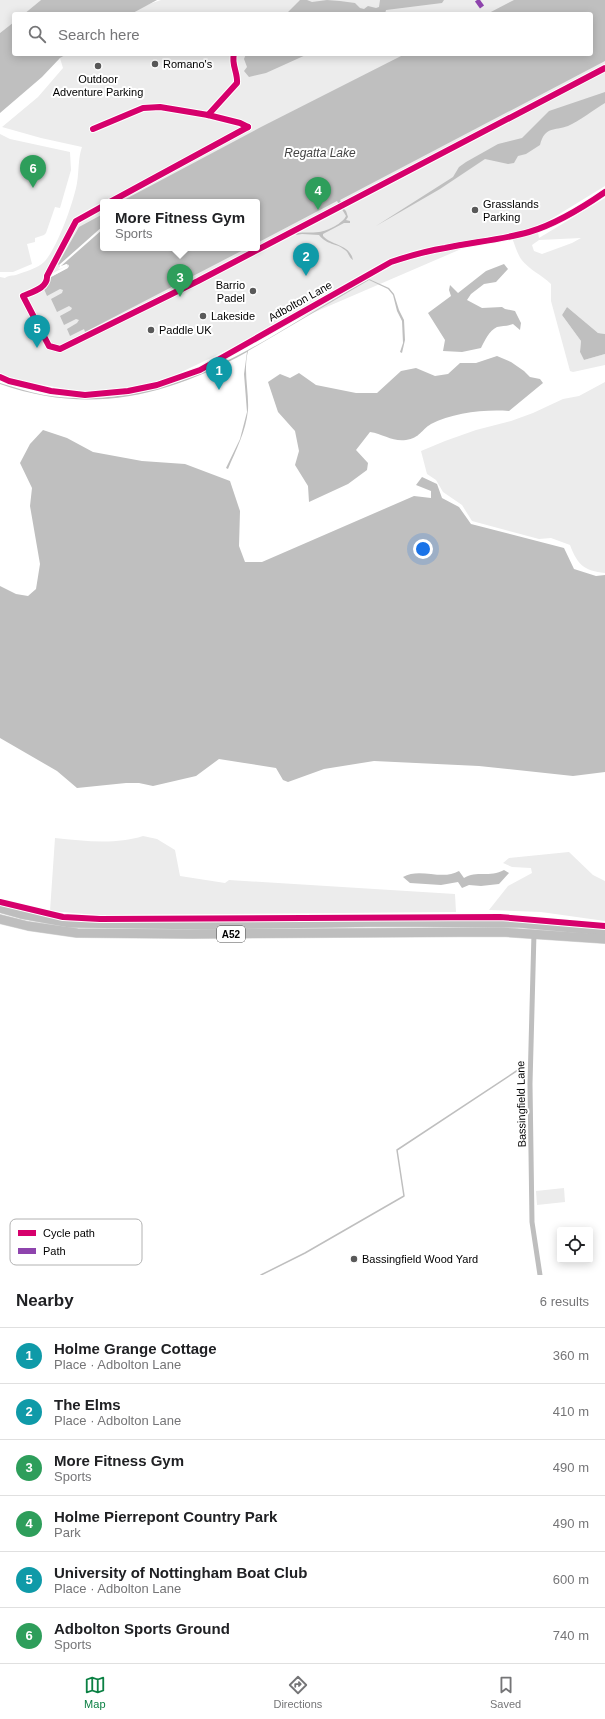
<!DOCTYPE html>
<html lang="en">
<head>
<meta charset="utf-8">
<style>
  body { margin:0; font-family:Helvetica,sans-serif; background:#f2f2f2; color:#202124 }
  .controls { position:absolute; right:12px; bottom:12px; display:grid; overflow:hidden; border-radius:4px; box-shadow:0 2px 10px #0003 }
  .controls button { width:36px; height:36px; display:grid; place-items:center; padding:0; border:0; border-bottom:1px solid #e0e0e0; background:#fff; color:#202124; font:20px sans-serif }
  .you { position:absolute; left:423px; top:549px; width:14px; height:14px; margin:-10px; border:3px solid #fff; border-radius:50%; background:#1a73e8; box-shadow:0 0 0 6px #1a73e833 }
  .badge { display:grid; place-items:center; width:26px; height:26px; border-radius:50%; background:#0b8043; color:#fff; font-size:13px; font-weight:700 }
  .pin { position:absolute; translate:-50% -33px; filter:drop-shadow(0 1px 2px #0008) }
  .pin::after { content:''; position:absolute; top:21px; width:14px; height:12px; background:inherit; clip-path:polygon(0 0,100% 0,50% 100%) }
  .popup { position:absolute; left:100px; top:199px; width:160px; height:52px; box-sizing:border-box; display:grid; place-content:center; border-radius:4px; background:#fff; filter:drop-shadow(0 1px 3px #0005); font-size:13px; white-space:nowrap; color:#757577 }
  .popup b { font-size:15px; color:#202124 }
  .popup::after { content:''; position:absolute; left:50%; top:100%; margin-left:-8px; border:8px solid transparent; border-top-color:#fff }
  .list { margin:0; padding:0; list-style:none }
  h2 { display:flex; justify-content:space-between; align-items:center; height:52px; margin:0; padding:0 16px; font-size:17px }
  h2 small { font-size:13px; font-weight:400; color:#757577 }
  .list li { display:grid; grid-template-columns:26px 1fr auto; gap:12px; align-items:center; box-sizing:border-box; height:56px; padding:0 16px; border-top:1px solid #e0e0e0 }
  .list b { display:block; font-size:15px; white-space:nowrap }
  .list p { margin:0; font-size:13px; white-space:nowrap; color:#757577 }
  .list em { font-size:13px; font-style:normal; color:#757577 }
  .icon { flex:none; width:22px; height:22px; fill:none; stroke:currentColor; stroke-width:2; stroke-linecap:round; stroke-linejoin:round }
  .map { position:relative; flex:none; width:605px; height:1275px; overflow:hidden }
  .search { position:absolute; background:#fff; box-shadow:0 2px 10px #0003; left:12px; right:12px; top:12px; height:44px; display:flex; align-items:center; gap:10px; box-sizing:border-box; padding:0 14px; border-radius:4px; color:#757577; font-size:15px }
  .sheet { height:388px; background:#fff }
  nav { display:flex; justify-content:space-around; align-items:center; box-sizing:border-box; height:56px; border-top:1px solid #e0e0e0; background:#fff; font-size:11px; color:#757577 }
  nav a { display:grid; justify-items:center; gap:2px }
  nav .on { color:#0b8043 }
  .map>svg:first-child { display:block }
</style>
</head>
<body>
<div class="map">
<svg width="605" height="1275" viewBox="0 0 605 1275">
  <rect width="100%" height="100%" fill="#fff"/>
  <g fill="#ececec" fill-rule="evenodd">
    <polygon points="0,0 41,0 24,14 14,14 14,22 0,33"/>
    <path d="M161,0H605V186L543,224L530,229L482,240L234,347L150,387L81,393L66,389L11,379L0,373V277L5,278C9,275 12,276 16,275C24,272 38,268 44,262C57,249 74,201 77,183C79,171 78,158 82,147L41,138L2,127L38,97L63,68L60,58L67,54H591V14H129L140,7ZM103,202H257V248H103Z"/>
    <polygon points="0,134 10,139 70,152 71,170 60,208 55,207 46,233 44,235 35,238 35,242 27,244 32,264 13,272 0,272"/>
    <path d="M605,198V334L598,333L567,307L562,315L581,341L580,352L584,360L605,354V365L573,372L570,371L551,301V284C542,275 528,269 521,259C517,253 515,245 512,238L538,232L539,238ZM581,238L572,243L542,254L534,251L532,245L539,240Z"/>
    <path d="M605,382V573C584,571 577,564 570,545L551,538L539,539L472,521L462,505L443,492L436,480L427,474L421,451L445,441L476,430L511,421L533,413L563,399L579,396Z"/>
    <path d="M143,836L157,839L175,850L180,876L225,883L229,880L455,894L456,912L97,915L50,911L55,838C83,841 116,845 143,836Z"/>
    <polygon points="569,852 593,875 605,881 605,921 541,912 489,910 508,886 532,873 531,868 512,867 503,863 509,858"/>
    <polygon points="564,1188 565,1202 537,1205 536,1191"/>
  </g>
  <g fill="#bfbfbf">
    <polygon points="41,0 157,0 131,14 24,14"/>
    <polygon points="300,0 307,0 312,2 327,0 340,1 355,3 360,8 364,9 368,6 376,8 379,7 380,0 444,0 442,3 386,10 385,14 286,14"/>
    <path d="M514,0H605V61L340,200L344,209L346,211L348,217L346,220L350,221V223H344L323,234V236C332,246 350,244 353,260C349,258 349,253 345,250C335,242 328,246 319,235L302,234L296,235L297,233C304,232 312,233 319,232C328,231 343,223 346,216L337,201L257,243V202L122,201L261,127L405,54H591V14H487Z"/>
    <polygon points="14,22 14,54 67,54 60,58 42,77 0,113 0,33"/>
    <polygon points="246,54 308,54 266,73 249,77 244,71 247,67 244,59"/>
    <path d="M605,92V103C595,109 578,122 568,126C554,131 545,126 540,145L526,154L518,156L514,163L508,164L485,159L440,189L376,226L453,177L459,167L466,162L498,144L522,138L549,111Z"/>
    <polygon points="103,214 103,248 247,248 85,332 84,329 70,336 67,329 77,323 79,320 76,319 64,325 60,316 71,310 72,308 69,306 57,312 51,299 62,293 63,290 60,289 47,296 44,289 51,277 69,267 69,265 66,264 60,267 58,264 79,227"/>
    <path d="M504,264L508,269L496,282L484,284L471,294L467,300L482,308L502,307L505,309L515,311L521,323L520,330L513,324C508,326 502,326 497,327C489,331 485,340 481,348L462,352L443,351L445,340L428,313L451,296L449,290L450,285L458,293L486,271Z"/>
    <path d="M369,279L389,288L394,294L399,310L404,320L405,340L402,353L400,352L403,343L402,321L397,311L393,295L388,289L369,280L248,351C243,371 249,390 248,410C246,431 236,450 228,469L226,468L240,439L247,412L244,374L247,352C166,397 89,415 0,384V383C14,387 29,392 44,395C173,415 263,338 369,279Z"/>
    <polygon points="567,307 598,333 605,334 605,354 584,360 580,352 581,341 562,315"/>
    <path d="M497,356L511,362L524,371L530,377L540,379L543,383L509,411C485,409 452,413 431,424C421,430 420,438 406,440C393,442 383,434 370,432L356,450L368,463L367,470L348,484L309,502L308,486L295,465L299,451L295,431L278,412L268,382L280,374L290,378L299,373L316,385L356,393H377L401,371L416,368L435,376L448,374L460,363H476Z"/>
    <polygon points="43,430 67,438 93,452 142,461 185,464 230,481 240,511 239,546 245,562 262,562 414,496 431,498 431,491 416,485 422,477 437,484 442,498 459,507 471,524 564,548 574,569 596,576 605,575 605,772 573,776 479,766 374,761 324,769 288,782 283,780 276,768 219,759 196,776 153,786 139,783 126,783 77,788 57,771 0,738 0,586 16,594 28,596 36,589 40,564 30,506 32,488 20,463 30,444"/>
    <path d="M504,870L509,873L499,884L481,886L469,885L462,888L458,882L441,885L410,883L403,877C420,867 442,881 459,871L464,878C476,870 490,878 504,870Z"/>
  </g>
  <polygon fill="#fff" points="103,226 103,229 61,266 67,264 68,268 51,277 51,274 67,266 60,269 58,268 60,267 59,265"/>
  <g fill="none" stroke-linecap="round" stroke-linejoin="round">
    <polyline stroke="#bfbfbf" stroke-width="1.5" points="261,1275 305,1253 404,1196 397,1150 518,1070"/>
    <defs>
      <g id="highway">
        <polyline points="0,908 21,914 70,923 208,925 385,922 519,923 605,931"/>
        <polyline points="0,919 28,926 77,933 190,934 501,932 605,939"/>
      </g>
    </defs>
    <use href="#highway" stroke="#dbdbdb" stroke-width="10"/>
    <polyline stroke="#bebebe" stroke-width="5" points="534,933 530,1084 532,1222 540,1275"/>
    <path stroke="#b8b8b8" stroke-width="7" d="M0,377L9,381L51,391L85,395L128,391L157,385L200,370L391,262C409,256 426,251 445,248C473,242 501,240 529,232C556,224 582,208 605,192"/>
    <use href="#highway" stroke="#bebebe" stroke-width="9"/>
    <polyline stroke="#8e44ad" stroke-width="5" stroke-dasharray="10 5" stroke-linecap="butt" points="477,0 482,7"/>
    <defs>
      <g id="cycleway">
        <path d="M208,115L237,83C238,73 231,64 234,54"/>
        <polyline points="93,129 143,108 160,107 208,115 240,123 248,127"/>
        <polyline points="110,202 248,127"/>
        <path d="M103,206L76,221L47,276C48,288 32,292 23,296L49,346L60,349L198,281L605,68"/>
        <path d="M0,377L9,381L51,391L85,395L128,391L157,385L200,370L391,262C409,256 426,251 445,248C473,242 501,240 529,232C556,224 582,208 605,192"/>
        <polyline points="0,902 63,917 100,919 500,917 605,926"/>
      </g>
    </defs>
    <use href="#cycleway" stroke="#fff" stroke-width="8"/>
    <use href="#cycleway" stroke="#d6006c" stroke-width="6"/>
  </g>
  <g fill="#595959" stroke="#fff" stroke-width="1.5">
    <circle cx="155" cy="64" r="4"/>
    <circle cx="98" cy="66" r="4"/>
    <circle cx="475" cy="210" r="4"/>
    <circle cx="253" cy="291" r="4"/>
    <circle cx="203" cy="316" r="4"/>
    <circle cx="151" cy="330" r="4"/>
    <circle cx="354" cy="1259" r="4"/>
  </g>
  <g text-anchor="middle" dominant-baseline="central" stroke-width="4" stroke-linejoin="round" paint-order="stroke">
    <rect fill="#fff" stroke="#4c4c4c" stroke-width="1" x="217" y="926" width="28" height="16" rx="3"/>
    <g font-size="10" font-weight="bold" fill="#000">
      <text x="231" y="934">A52</text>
    </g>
    <g font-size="11" fill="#000" stroke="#fff" text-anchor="start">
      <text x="163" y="64">Romano's</text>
      <text x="98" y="79" text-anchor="middle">Outdoor<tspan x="98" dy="13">Adventure Parking</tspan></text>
      <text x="483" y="204">Grasslands<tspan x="483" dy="13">Parking</tspan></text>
      <text x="245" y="285" text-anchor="end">Barrio<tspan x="245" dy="13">Padel</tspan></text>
      <text x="211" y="316">Lakeside</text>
      <text x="159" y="330">Paddle UK</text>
      <text x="362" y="1259">Bassingfield Wood Yard</text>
    </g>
    <g font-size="11" fill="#000" stroke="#fff">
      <text transform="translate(300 301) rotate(-29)">Adbolton Lane</text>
      <text transform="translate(521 1104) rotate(-91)">Bassingfield Lane</text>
    </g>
    <g font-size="12" font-style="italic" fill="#444" stroke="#fff">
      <text x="320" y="153">Regatta Lake</text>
    </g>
  </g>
  <rect x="10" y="1219" width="132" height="46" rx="6" fill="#fff" stroke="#b2b2b2" stroke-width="1"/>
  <rect x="18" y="1230" width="18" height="6" fill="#d6006c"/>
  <rect x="18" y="1248" width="18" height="6" fill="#8e44ad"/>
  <g font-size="11" fill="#000">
    <text x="43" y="1237">Cycle path</text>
    <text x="43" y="1255">Path</text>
  </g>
</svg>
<div class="controls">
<button><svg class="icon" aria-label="locate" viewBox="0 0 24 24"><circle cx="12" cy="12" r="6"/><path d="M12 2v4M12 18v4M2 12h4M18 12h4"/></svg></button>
</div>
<div class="you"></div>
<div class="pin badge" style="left:219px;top:390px;background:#0f9aa8">1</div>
<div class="pin badge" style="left:306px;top:276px;background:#0f9aa8">2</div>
<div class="pin badge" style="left:180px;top:297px;background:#2e9e5b">3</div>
<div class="popup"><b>More Fitness Gym</b>Sports</div>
<div class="pin badge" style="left:318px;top:210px;background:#2e9e5b">4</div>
<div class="pin badge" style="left:37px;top:348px;background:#0f9aa8">5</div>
<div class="pin badge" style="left:33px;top:188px;background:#2e9e5b">6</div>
<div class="search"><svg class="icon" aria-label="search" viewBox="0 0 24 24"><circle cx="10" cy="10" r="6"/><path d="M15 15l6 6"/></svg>Search here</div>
</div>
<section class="sheet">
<h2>Nearby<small>6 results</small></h2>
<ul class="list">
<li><span class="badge" style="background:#0f9aa8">1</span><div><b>Holme Grange Cottage</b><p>Place · Adbolton Lane</p></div><em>360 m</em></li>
<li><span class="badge" style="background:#0f9aa8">2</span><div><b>The Elms</b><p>Place · Adbolton Lane</p></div><em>410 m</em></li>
<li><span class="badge" style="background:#2e9e5b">3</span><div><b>More Fitness Gym</b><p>Sports</p></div><em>490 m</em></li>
<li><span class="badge" style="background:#2e9e5b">4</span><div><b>Holme Pierrepont Country Park</b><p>Park</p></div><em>490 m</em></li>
<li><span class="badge" style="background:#0f9aa8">5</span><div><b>University of Nottingham Boat Club</b><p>Place · Adbolton Lane</p></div><em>600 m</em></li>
<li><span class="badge" style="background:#2e9e5b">6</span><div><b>Adbolton Sports Ground</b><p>Sports</p></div><em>740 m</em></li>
</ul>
</section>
<nav>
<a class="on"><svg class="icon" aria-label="map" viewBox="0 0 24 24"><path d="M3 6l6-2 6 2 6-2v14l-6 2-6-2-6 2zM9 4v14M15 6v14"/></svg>Map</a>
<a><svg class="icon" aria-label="directions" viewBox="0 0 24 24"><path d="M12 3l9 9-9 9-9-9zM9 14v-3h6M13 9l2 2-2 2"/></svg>Directions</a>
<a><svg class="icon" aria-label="saved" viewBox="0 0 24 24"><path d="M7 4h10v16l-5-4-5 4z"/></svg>Saved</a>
</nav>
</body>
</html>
